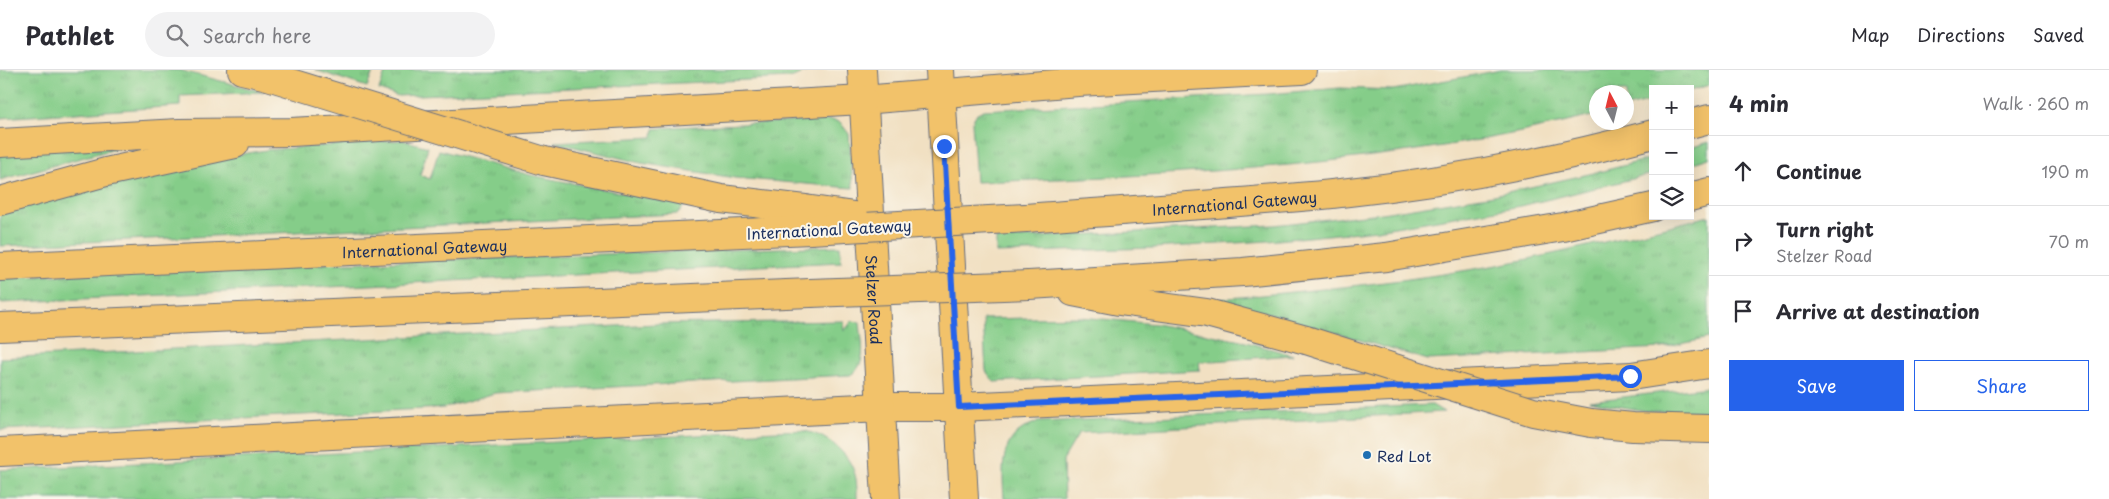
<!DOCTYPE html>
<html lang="en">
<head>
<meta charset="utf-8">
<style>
  body { margin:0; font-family:"Playpen Sans",sans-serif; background:#f2f2f3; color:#2b2b33 }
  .controls { position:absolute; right:15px; top:15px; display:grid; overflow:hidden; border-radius:0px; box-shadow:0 5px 20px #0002 }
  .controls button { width:45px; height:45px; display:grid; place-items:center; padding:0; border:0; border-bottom:1px solid #e1e1e2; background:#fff; color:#2b2b33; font:25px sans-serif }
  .compass { position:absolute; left:1589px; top:15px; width:45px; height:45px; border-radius:50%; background:#fff; box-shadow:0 5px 20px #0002; rotate:353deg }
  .stop { position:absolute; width:15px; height:15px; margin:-11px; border:4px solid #2563eb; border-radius:50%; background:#fff }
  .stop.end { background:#2563eb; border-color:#fff; box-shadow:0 1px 5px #0008 }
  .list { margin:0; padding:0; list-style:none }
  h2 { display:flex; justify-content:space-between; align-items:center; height:65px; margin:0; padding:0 20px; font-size:21px }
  h2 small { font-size:16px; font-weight:400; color:#7c7c81 }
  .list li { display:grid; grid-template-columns:32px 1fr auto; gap:15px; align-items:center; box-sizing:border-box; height:70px; padding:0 20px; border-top:1px solid #e1e1e2 }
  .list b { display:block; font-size:19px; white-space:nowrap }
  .list p { margin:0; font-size:16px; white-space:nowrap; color:#7c7c81 }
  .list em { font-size:16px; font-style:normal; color:#7c7c81 }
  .actions { display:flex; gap:10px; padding:15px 20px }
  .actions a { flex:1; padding:11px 0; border:1px solid #2563eb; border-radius:0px; text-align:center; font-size:18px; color:#2563eb }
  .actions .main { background:#2563eb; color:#fff }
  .icon { flex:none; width:28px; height:28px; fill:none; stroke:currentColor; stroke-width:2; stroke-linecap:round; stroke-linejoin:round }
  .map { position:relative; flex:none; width:1709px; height:429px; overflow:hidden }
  header { display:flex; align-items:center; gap:30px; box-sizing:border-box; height:70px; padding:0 25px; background:#fff; border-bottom:1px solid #e1e1e2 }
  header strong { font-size:24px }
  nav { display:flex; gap:28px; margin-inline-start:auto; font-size:18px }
  .search { width:350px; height:45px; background:#f2f2f3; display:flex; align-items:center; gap:12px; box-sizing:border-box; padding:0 18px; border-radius:28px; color:#7c7c81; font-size:19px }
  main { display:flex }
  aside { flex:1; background:#fff }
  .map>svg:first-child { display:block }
</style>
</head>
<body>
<header>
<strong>Pathlet</strong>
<div class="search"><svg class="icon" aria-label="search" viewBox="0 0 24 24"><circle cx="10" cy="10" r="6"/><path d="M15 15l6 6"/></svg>Search here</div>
<nav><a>Map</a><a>Directions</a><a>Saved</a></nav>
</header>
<main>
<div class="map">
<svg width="1709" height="429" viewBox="0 0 1709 429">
  <defs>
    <pattern id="grass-tufts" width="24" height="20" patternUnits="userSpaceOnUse" patternTransform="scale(1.25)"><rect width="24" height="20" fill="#85cd89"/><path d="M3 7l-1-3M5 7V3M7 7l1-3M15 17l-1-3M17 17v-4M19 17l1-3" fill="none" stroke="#72b079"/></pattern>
  </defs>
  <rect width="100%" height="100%" fill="#fbf7ec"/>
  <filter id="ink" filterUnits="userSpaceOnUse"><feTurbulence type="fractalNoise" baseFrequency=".02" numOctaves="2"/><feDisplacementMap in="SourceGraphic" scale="10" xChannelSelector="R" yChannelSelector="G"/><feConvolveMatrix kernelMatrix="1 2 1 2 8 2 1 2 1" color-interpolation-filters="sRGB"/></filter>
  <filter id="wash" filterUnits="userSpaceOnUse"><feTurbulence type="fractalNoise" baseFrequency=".0096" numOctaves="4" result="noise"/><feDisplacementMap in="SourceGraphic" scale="20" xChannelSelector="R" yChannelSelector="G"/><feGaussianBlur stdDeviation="1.12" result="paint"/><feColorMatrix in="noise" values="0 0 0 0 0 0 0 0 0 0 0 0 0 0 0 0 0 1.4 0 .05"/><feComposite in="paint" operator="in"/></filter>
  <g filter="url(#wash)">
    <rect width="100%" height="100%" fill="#f1e0c2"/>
    <g fill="url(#grass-tufts)" stroke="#507e74">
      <polygon points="0,0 179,0 263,22 180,26 180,36 0,48"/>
      <polygon points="315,0 374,0 367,17"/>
      <polygon points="386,0 806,0 806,2 790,8 398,26 379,20"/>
      <path d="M1501,0H1709V15L1690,21V19H1653V31L1627,37L1626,22H1596V45C1394,96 1185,105 976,112L972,52L977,43L984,40L1268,24L1340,18L1393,20Z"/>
      <polygon points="831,50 840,52 849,64 853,118 735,108 641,93 554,72 653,67 654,59 675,57"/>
      <polygon points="402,70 428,77 420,105 430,109 439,80 530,105 685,135 677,144 0,176 0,142 196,92 266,80"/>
      <polygon points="1709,72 1709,88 1690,94 1690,78"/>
      <polygon points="0,77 118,78 0,110"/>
      <polygon points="1653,88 1653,104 1521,136 1377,160 1268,171 1153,178 996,183 996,169 1274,155 1382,143 1494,125 1603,101"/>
      <path d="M1709,146V268L1662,278L1428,290L1220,229C1303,221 1386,214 1468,200C1550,187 1629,166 1709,146Z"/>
      <polygon points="840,176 841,192 0,233 0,208 226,197"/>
      <polygon points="1080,247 1156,254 1242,271 1293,285 1199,292 1200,300 994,312 986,301 983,249"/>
      <path d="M844,251V261L852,251L860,252C861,270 869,295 850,305L495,323L444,338L0,360V288L656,254Z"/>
      <polygon points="1709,317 1709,342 1646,341 1589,331"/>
      <path d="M1432,335L1444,342L1079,363L1063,390L1064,429H1004C1002,395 999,364 1038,352Z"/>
      <path d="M777,361C785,361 796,360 804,361C828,365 852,385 856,409C857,416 857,423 857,429H0V400Z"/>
    </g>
  </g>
  <g filter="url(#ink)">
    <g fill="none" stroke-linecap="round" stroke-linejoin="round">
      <defs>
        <g id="major">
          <path id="s1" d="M862,0L886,429"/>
          <polyline points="940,0 964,429"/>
          <polyline points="863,30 1078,12 1302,0"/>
          <polyline points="881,337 959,337 1631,306 1709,294"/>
        </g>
        <g id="highway">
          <polyline points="242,0 268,6"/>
          <polyline points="1690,54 1709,49"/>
          <polyline points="0,73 179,63 291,62 863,30"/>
          <polyline points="544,91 721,129 805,139"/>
          <polyline points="1690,127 1709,122"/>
          <polyline points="0,131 106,102 235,74"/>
          <path id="s2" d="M1026,148C1128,140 1231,134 1332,124C1440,113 1548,92 1653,64"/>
          <path id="s3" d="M0,197L810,160"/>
          <polyline points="1029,215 1243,202 1386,187 1563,157 1653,137"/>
          <polyline points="1073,222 1119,231 1207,243 1306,270"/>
          <polyline points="0,257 810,223"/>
          <polyline points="1591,353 1633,357 1709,359"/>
          <polyline points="0,382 881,337"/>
        </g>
      </defs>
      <use href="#major" stroke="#666d81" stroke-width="30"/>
      <use href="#highway" stroke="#666d81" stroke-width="30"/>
      <use href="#major" stroke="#f2c26a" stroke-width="28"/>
      <use href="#highway" stroke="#f2c26a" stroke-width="28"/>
      <defs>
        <g id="highway-bridge">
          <polyline points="268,6 544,91"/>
          <polyline points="805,139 854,146"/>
          <polyline points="810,160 1026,148"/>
          <polyline points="810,223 1029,215"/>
          <polyline points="1306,270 1533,342 1591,353"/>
        </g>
      </defs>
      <use href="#highway-bridge" stroke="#666d81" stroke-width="30" stroke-linecap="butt"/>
      <use href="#highway-bridge" stroke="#f2c26a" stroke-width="28"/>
    </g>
  </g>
  <g fill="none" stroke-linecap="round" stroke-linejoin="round" filter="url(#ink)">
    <polyline stroke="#2563eb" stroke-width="6" points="944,76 959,337 1630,306"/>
  </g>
  <circle fill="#1f6fb2" stroke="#fbf7ec" stroke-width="2" cx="1367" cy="385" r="5"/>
  <g text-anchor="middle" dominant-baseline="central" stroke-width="4" stroke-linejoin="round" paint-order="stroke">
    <g font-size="15" fill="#1b2f5e" stroke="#fbf7ec">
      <text stroke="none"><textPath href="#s2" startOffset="209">International Gateway</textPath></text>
      <text transform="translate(829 159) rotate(-3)">International Gateway</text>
      <text stroke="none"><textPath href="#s3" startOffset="425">International Gateway</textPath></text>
      <text stroke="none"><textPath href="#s1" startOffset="230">Stelzer Road</textPath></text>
    </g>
    <g font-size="15" fill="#1b2f5e" stroke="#fbf7ec" text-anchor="start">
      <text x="1377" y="385">Red Lot</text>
    </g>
  </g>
</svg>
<div class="controls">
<button>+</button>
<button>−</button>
<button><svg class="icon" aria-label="layers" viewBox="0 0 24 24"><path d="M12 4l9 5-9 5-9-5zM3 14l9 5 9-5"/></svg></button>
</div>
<svg class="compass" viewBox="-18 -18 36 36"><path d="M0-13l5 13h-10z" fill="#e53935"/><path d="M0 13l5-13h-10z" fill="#7c7c81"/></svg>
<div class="stop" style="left:1630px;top:306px"></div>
<div class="stop end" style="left:944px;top:76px"></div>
</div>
<aside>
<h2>4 min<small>Walk · 260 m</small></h2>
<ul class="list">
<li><svg class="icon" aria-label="ahead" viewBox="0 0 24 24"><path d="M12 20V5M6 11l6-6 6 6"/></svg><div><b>Continue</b></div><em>190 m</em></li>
<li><svg class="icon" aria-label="right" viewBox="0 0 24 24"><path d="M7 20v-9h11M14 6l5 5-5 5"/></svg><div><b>Turn right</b><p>Stelzer Road</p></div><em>70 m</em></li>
<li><svg class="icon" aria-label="arrive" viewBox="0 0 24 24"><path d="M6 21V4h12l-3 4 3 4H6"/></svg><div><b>Arrive at destination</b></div></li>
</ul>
<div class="actions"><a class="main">Save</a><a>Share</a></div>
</aside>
</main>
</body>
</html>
